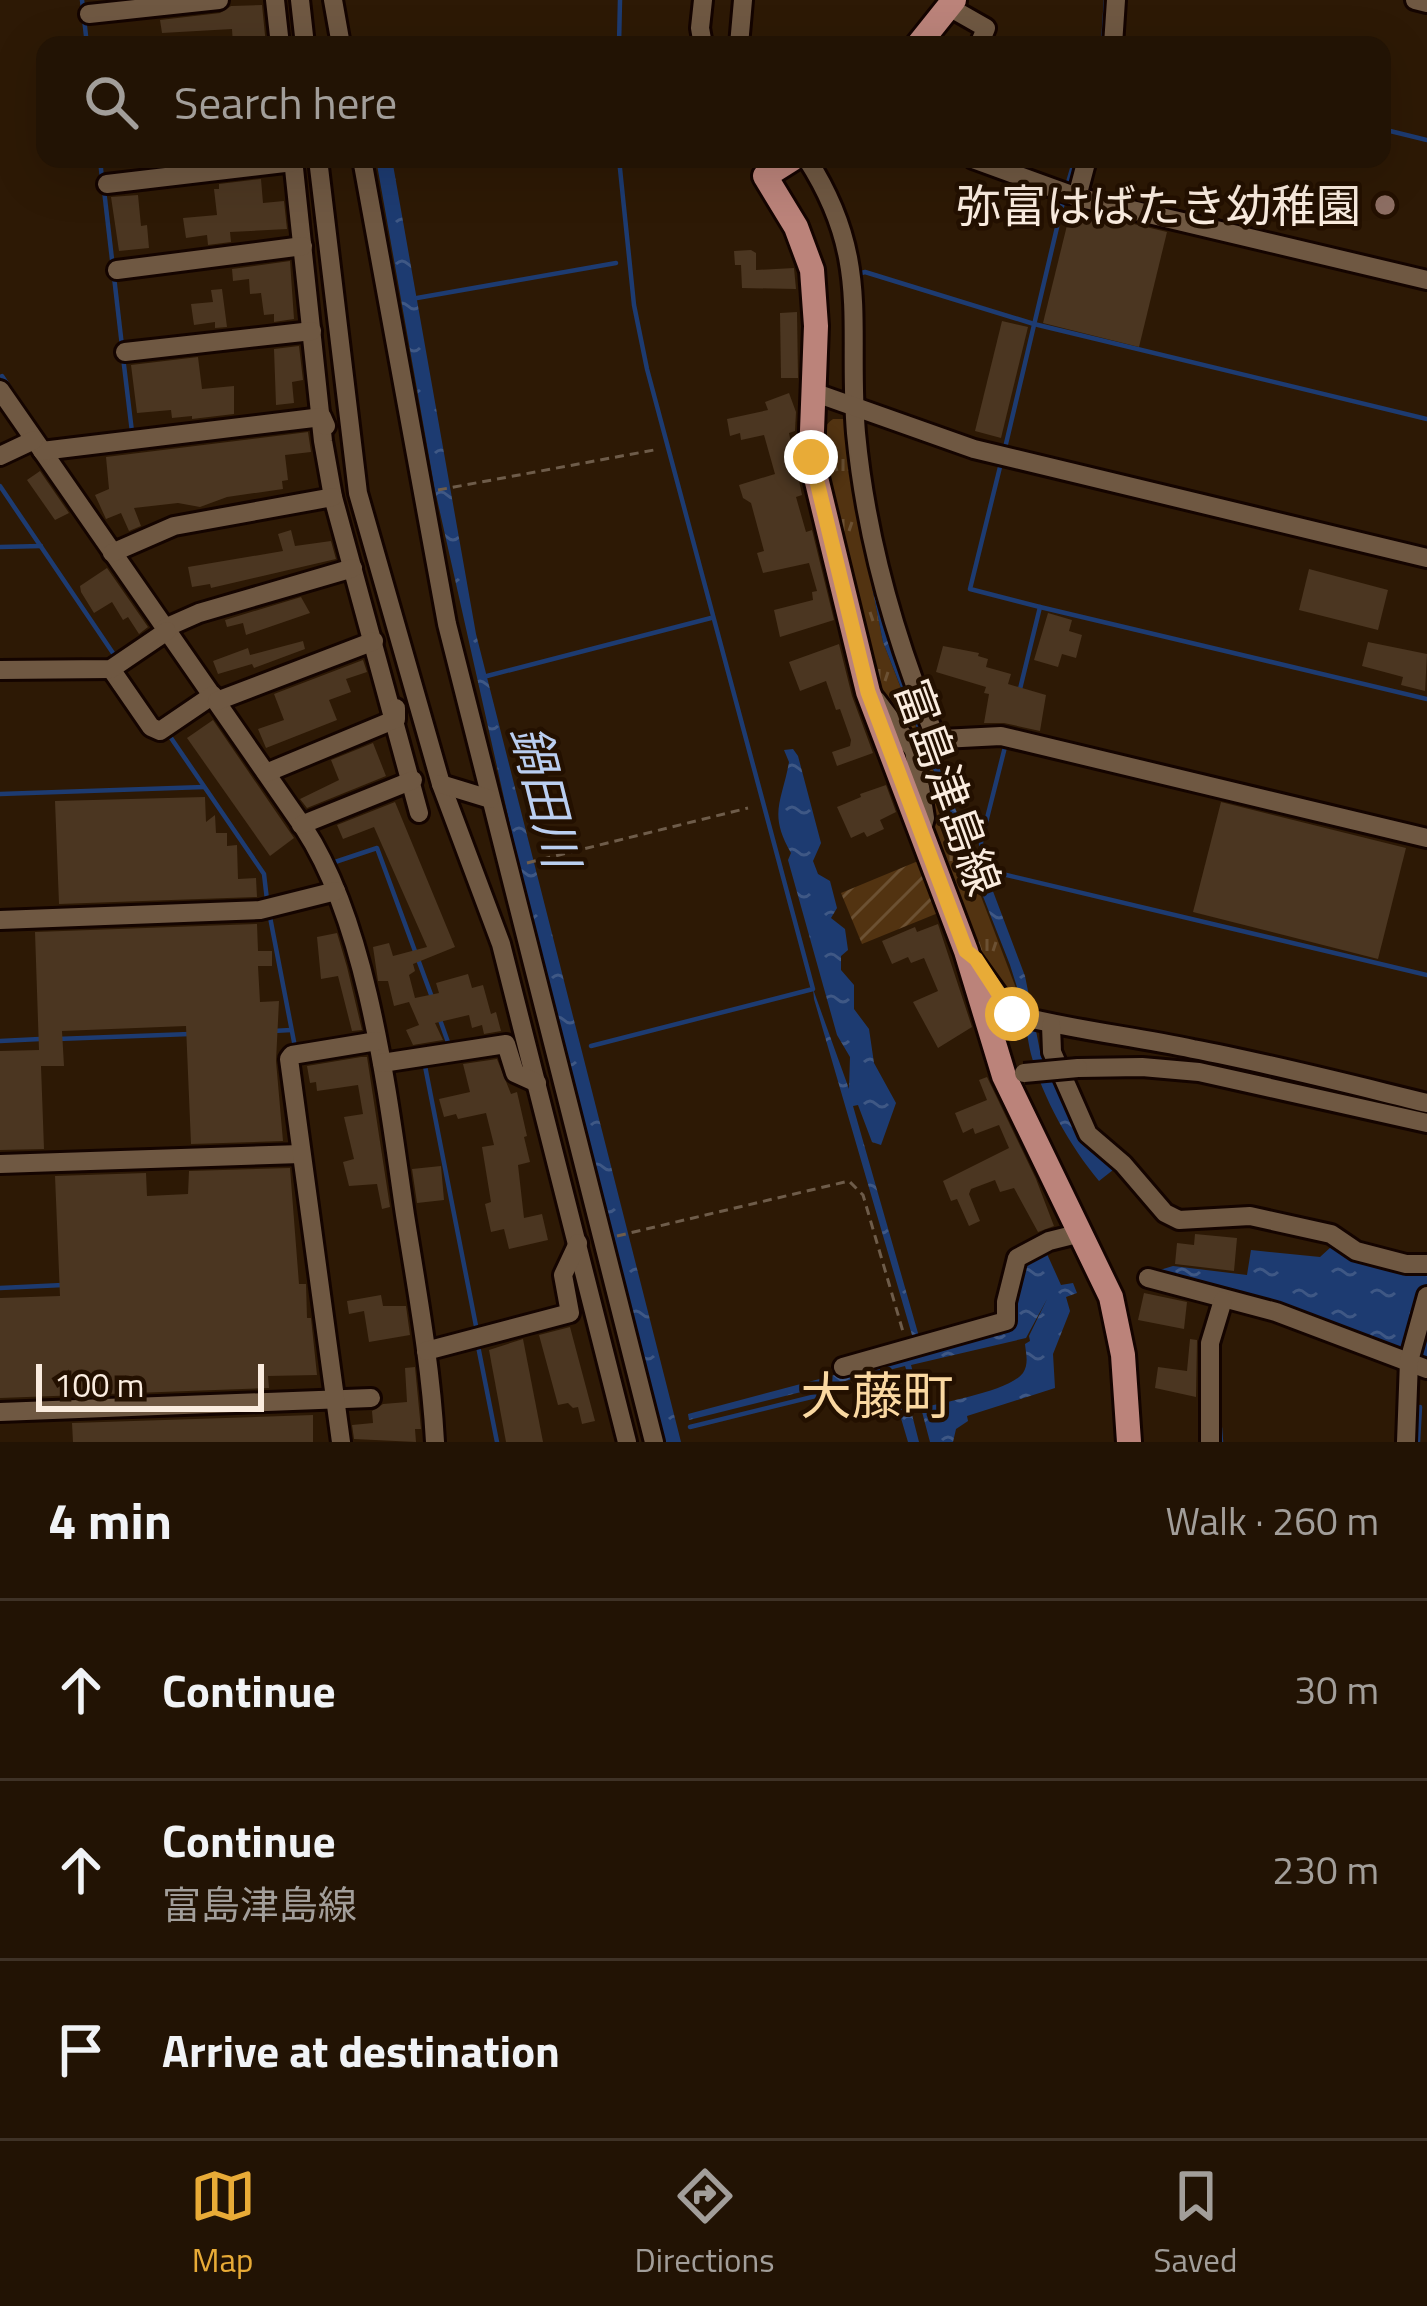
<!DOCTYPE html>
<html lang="en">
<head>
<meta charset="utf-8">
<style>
  body { margin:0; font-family:"Titillium Web","Noto Sans JP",sans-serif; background:#2e2013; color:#f1f3f6 }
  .scale { position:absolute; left:36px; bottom:30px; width:228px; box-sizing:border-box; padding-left:12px; border:6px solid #faecdf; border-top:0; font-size:33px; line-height:42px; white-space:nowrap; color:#faecdf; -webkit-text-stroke:9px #231000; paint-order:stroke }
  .stop { position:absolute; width:36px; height:36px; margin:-27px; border:9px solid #e8ab37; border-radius:50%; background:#fff }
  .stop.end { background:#e8ab37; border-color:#fff; box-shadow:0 3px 12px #0008 }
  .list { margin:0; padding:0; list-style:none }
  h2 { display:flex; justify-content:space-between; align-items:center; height:156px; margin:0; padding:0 48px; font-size:51px }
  h2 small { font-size:39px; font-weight:400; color:#a29e9a }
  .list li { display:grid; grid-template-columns:78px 1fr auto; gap:36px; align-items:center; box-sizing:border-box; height:180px; padding:0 48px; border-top:3px solid #3f3226 }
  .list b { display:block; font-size:45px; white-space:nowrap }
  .list p { margin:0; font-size:39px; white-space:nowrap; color:#a29e9a }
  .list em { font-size:39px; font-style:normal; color:#a29e9a }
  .icon { flex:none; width:66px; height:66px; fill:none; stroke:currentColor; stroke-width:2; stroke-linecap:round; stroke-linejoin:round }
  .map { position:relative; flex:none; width:1427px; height:1442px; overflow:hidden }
  .search { position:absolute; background:#221304; box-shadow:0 12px 48px #0002; left:36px; right:36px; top:36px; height:132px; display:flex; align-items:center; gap:30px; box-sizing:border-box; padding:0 42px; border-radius:24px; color:#a29e9a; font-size:45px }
  .sheet { height:696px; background:#221304 }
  nav { display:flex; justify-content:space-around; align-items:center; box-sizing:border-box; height:168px; border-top:3px solid #3f3226; background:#221304; font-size:33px; color:#a29e9a }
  nav a { display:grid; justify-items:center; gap:6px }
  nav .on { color:#e8ab37 }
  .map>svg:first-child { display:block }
</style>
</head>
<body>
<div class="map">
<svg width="1427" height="1442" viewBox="0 0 1427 1442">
  <defs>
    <pattern id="grass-tufts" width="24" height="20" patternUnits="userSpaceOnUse" patternTransform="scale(3)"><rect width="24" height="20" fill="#523311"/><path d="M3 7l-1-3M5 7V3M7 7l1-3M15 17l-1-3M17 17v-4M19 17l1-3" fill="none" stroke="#6c5133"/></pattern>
    <pattern id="garden-furrows" width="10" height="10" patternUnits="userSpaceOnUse" patternTransform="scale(3)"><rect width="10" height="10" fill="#523311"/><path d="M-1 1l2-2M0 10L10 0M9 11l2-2" fill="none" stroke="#6c5133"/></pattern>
    <pattern id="water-ripples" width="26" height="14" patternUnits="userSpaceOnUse" patternTransform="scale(3)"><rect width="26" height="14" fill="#1d3b71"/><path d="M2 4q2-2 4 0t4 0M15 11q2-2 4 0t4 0" fill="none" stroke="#3f5885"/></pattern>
  </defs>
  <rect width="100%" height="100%" fill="#2d1905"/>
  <g fill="url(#grass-tufts)">
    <path d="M833,419H845L855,501L883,642L921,740H916L877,689L828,491C834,463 806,439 833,419Z"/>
    <polygon points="926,752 1022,1004 1019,1008 1011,1006 980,957 934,847 921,753"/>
  </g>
  <polygon fill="url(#garden-furrows)" points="923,859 943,911 862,944 841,893"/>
  <g fill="url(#water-ripples)">
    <polygon points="376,159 392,159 476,634 681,1442 664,1442 519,865 435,490"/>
    <path d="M795,159H801L841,238L861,498L890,643L974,856L986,859L991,886L1025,976L1041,1056L1082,1144L1113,1170L1099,1181C1070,1146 1043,1099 1031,1054C1027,1038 1027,1024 1019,1008L1022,1003L1010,965L883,642L855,501L843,411L847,396C844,307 848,235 795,159Z"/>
    <path d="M793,749L798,756L821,843L813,861L818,874L830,881L837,908L831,918L845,929L848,950L841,956V970L854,985V1009L869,1029L874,1063L896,1103L881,1145L872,1142L858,1105L853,1106L920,1340L914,1342L814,999L813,989L849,1089L850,1057L837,1035L788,860L791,853C768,813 782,802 789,762L784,750Z"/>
    <polygon points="1331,1247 1391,1270 1427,1272 1427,1360 1150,1273 1173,1266 1247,1275 1251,1250 1320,1257"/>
    <path d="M1047,1254L1061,1285L1073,1283L1077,1293L1066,1297L1070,1311L1053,1354L1055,1388L967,1416L968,1421L956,1429L953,1442H930L921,1408C944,1402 1009,1391 1023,1373C1029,1364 1026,1354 1025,1344L1030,1341L1029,1336L1047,1299L1026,1338L911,1365L915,1380L908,1399L919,1442H908L895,1398L909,1378L905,1366L689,1420L688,1414L1016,1327L1020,1268Z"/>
  </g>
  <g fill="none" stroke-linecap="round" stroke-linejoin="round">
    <g stroke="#1d3b71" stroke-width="4.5">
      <polyline points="82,0 87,45"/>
      <polyline points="619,45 620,0"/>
      <polyline points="1103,45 1106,0"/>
      <polyline points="1382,129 1427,140"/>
      <polyline points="100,159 102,179"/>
      <polyline points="1067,186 1075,159"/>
      <polyline points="104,190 122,346"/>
      <polyline points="858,274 865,272 1034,324 1427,419"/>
      <polyline points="417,298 616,263"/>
      <polyline points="123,357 132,432 128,432"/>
      <polyline points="2,376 26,412"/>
      <polyline points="1005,448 1063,202"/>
      <polyline points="1000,467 970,589 1040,607 1020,689"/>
      <polyline points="0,486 117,659"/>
      <polyline points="0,547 41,546"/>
      <polyline points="1040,607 1427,699"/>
      <polyline points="487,676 711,618"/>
      <polyline points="169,735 264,874 267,900"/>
      <polyline points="0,794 204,787"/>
      <polyline points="982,860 981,842 1006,743"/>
      <polyline points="332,863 377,848 433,1000"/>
      <polyline points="994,872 1427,975"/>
      <polyline points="270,917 295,1047"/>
      <polyline points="439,1017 449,1045"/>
      <polyline points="273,1031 291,1030"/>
      <polyline points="57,1039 190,1034"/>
      <polyline points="0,1041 40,1039"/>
      <polyline points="591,1046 813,989 647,369 634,305 619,159"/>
      <polyline points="425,1066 477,1331"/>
      <polyline points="0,1288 63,1285"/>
      <polyline points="478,1346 497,1442"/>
      <polyline points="690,1427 897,1376"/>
      <polyline points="1220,1428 1221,1442"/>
      <polyline points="1418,1442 1420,1407"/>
    </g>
  </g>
  <g fill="#4b3621">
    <polygon points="262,5 266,45 233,45 232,29 162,33 160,20 220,13 231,6"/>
    <polygon points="261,179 263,203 284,201 287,229 230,232 231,242 208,245 207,235 186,238 183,218 217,215 214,189 219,189 219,184"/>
    <polygon points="138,195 141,226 147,225 149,248 119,251 111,197"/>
    <polygon points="1071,209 1167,232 1139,347 1043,323"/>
    <polygon points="751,250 756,253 756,270 794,268 796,289 742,288 741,265 735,265 734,251"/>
    <polygon points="290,261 294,319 274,322 274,314 264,315 261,293 250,294 249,279 233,281 232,269"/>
    <polygon points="222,289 227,327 215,328 215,322 194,325 191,304 213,302 211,290"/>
    <polygon points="797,312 798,378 781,378 780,313"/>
    <polygon points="1002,321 1028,327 1001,438 975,431"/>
    <polygon points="299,346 303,380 292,382 294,403 276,405 274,349"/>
    <polygon points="198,357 202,389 234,386 234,414 192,419 192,416 172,418 171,410 137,413 131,365"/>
    <polygon points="789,393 796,412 795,431 789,433 802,495 796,497 806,532 812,530 834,620 780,637 774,610 813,600 812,592 817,591 809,563 763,573 757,553 764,551 751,503 743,498 739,485 775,474 764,435 741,440 740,433 730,436 727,419 768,410 765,402"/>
    <polygon points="308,432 311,452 285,455 288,480 282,481 283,489 227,497 200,507 178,503 134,508 141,526 129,531 121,513 106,519 95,495 109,489 106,457"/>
    <polygon points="40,471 69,513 55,520 27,480"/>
    <polygon points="291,530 295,546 331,541 336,559 211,588 210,584 192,587 188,567 283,551 278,534"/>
    <polygon points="107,568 148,627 139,634 128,617 123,620 112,602 94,613 81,592 80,586"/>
    <polygon points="1309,569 1388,590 1378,630 1299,610"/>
    <polygon points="301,597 310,613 246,635 243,623 227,627 225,620"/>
    <polygon points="1048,613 1072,620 1069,631 1082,635 1076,658 1062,654 1058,667 1034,660"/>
    <polygon points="303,641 305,649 254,668 252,664 218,674 213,661 248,648 250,655"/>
    <polygon points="1368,642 1427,654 1425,691 1401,685 1403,677 1362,666"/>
    <polygon points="839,644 852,696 873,753 837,766 832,752 850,746 851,740 840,709 836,710 826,681 800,691 789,662"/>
    <polygon points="943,646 979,653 978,656 988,659 986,667 1011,674 1008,684 1046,695 1040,731 1004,723 984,723 989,694 984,693 986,687 936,672"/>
    <polygon points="363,660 367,672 346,679 351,692 329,700 337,720 266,748 258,729 284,720 274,694"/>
    <polygon points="213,720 294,838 270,856 187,738"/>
    <polygon points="373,743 386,776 307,808 300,799 339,780 331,760"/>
    <polygon points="886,785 896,812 880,820 884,829 867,837 864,832 851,838 837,807 861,797 860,794"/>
    <polygon points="205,797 206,822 215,815 216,833 227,833 227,846 237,845 238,879 256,878 257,897 59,904 55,801"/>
    <polygon points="395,802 455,947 413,964 415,971 409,975 415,998 439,993 436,983 468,974 472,988 483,985 491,1014 496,1012 501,1031 484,1034 482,1025 472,1028 469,1015 435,1023 443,1040 413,1045 406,1030 419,1025 409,1002 394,1006 388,981 378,981 373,947 389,943 393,956 427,947 374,827 343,839 337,825"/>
    <polygon points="1221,802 1406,848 1378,959 1193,912"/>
    <polygon points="257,924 258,951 272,951 272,966 258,966 260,1002 279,1001 276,1061 283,1141 191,1144 186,1026 62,1031 64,1066 41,1066 44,1149 0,1150 0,1051 39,1050 35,932"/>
    <polygon points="938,924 972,1027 938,1048 913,1002 938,991 924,958 911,963 908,957 892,964 882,941 915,927 917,932"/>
    <polygon points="337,933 347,967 362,1030 352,1031 338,976 321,979 317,937"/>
    <polygon points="361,1057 367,1057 369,1070 390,1207 382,1209 377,1184 349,1186 343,1162 354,1159 344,1117 363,1114 358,1085 317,1091 316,1082 310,1083 307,1066"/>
    <polygon points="497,1059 511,1094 517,1092 527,1136 524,1137 530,1162 518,1165 524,1218 542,1214 548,1240 509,1249 504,1229 491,1232 485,1204 491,1202 482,1147 494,1145 486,1113 458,1119 456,1114 444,1117 439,1099 470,1092 463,1064"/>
    <polygon points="987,1077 1036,1179 1054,1226 1038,1232 1014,1188 1000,1192 995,1180 971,1189 969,1194 980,1221 969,1226 957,1199 951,1201 943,1181 1009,1148 999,1125 975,1134 973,1128 963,1133 955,1113 987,1100 979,1080"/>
    <polygon points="441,1166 444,1200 417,1203 412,1169"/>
    <polygon points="290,1168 299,1284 306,1284 307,1318 311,1318 317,1375 268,1376 269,1388 0,1398 0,1298 60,1296 55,1176 146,1173 147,1196 188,1194 189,1171"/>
    <polygon points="1195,1234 1237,1238 1234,1271 1175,1264 1177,1243 1194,1245"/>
    <polygon points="1144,1293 1187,1302 1184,1329 1138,1320"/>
    <polygon points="381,1295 383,1306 406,1306 410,1335 369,1342 364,1311 349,1314 347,1301"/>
    <polygon points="570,1327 595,1421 582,1424 578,1407 573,1408 568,1403 558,1405 539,1335"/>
    <polygon points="523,1339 543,1442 506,1442 489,1350"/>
    <polygon points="1190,1339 1197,1340 1196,1397 1155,1388 1158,1367 1187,1371"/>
    <polygon points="415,1367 421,1429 415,1429 416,1442 354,1439 352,1425 373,1423 372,1411 383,1404 407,1402 405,1368"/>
    <polygon points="313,1415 313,1442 73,1442 72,1423"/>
  </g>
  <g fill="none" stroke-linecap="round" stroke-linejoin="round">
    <defs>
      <g id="minor">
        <polyline points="275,0 280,45"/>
        <polyline points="300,0 305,45"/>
        <polyline points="333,0 341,45"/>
        <polyline points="1415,0 1427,3"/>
        <polyline points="949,7 986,28 979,45"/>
        <polyline points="89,14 219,0"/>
        <polyline points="703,45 700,28 703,0"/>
        <polyline points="739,45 743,0"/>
        <polyline points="1113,45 1116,0"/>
        <polyline points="293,159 323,441 333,497 419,813"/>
        <polyline points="318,159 358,493 441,784 501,944 627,1442"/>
        <polyline points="362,159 447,624 654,1442"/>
        <path d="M807,159C872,260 847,324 856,433C866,539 896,643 937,741"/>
        <polyline points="973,159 1077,197 1427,280"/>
        <polyline points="107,184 293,162"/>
        <polyline points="1077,197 1087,159"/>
        <polyline points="117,270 303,246"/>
        <polyline points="125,352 312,331"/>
        <path d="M0,390L304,828C369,927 388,1099 405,1215C417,1290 431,1366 435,1442"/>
        <polyline points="813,392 974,449 1427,558"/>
        <polyline points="42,451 322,417 326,426"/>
        <polyline points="0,456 34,440"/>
        <polyline points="112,553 174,526 333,497"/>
        <polyline points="165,628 199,613 353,568"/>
        <polyline points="111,669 151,727 160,731 213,695"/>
        <polyline points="0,670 111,669 167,631"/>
        <polyline points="876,700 914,750"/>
        <polyline points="217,701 374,641"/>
        <polyline points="266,773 396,719 396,708"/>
        <polyline points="441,784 490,799"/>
        <polyline points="301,825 413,780"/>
        <polyline points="922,829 925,818 914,750 942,739 1001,736 1427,838"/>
        <polyline points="0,920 260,910 336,891"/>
        <path d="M969,954L1012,1014C1072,1030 1132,1036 1193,1049C1272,1064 1349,1084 1427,1103"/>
        <polyline points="1051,1025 1052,1052 1088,1134 1123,1164 1165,1213 1179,1220 1250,1216 1331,1234 1356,1251 1406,1264 1427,1264"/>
        <polyline points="382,1063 506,1044 515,1073 537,1083"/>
        <polyline points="1078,1068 1142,1067 1199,1072 1427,1123"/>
        <polyline points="0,1164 301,1154"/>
        <polyline points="1148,1278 1276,1312 1427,1369"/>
        <polyline points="426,1351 570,1313 563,1275 578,1243"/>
        <polyline points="843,1367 1006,1321 1006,1302 1017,1258 1049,1241 1081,1233"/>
        <polyline points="0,1412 371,1398"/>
        <polyline points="341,1442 289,1059 292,1055 377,1041"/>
        <polyline points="1210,1442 1210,1343 1223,1300"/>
        <polyline points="1406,1442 1409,1361 1427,1296"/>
      </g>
      <g id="major">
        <polyline points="918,45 954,0"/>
        <polyline points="792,159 765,176 796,227 812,270 816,326 811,457 868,692 966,951 1004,1076 1111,1297 1123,1355 1129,1442"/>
      </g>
    </defs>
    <use href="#minor" stroke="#140400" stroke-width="24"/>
    <use href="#major" stroke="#140400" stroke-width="30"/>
    <g stroke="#6e5c4a" stroke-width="3" stroke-dasharray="9 6" stroke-linecap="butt">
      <polyline points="438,490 654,450"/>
      <polyline points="527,863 748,808"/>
      <polyline points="617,1236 849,1181 863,1195 904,1335"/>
    </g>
    <use href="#minor" stroke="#6f5842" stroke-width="18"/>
    <use href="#major" stroke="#bb837a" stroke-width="24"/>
    <defs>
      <polyline id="minor-bridge" points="1024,1073 1078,1068"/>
    </defs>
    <use href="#minor-bridge" stroke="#140400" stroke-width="24" stroke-linecap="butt"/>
    <use href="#minor-bridge" stroke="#6f5842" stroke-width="18"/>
  </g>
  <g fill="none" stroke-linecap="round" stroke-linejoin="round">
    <polyline stroke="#e8ab37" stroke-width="15" points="811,457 868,692 966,951 976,959 1012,1014"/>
  </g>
  <circle fill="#8d6e63" stroke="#231000" stroke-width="4.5" cx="1385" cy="205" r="12"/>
  <g text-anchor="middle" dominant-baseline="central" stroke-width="9" stroke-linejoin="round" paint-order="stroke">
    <g font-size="45" fill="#faecdf" stroke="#231000" text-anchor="end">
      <text x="1361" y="205">弥富はばたき幼稚園</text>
    </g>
    <g font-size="45" fill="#faecdf" stroke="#231000">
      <text transform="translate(949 787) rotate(70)">富島津島線</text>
    </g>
    <g font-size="48" font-style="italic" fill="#bacef0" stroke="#231000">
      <text transform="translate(546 796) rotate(76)">鍋田川</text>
    </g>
    <g font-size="51" fill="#fad8a1" stroke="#231000">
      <text x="877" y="1395">大藤町</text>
    </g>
  </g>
</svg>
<div class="scale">100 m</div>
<div class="stop" style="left:1012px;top:1014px"></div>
<div class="stop end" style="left:811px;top:457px"></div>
<div class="search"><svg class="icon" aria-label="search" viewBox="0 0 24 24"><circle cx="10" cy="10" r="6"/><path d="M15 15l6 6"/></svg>Search here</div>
</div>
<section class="sheet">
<h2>4 min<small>Walk · 260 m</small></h2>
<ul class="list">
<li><svg class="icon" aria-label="ahead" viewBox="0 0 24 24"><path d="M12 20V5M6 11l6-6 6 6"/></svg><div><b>Continue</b></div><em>30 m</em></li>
<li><svg class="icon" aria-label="ahead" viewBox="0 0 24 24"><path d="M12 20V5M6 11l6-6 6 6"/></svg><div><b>Continue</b><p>富島津島線</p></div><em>230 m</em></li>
<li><svg class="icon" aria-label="arrive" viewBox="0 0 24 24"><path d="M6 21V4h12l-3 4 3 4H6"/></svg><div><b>Arrive at destination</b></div></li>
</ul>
</section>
<nav>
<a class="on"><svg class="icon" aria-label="map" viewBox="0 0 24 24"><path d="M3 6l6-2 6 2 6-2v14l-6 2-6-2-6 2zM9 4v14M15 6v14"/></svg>Map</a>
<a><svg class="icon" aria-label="directions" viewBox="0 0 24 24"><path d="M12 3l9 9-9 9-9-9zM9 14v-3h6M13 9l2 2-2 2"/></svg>Directions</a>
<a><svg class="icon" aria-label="saved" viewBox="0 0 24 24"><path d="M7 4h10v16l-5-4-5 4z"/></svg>Saved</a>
</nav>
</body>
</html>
